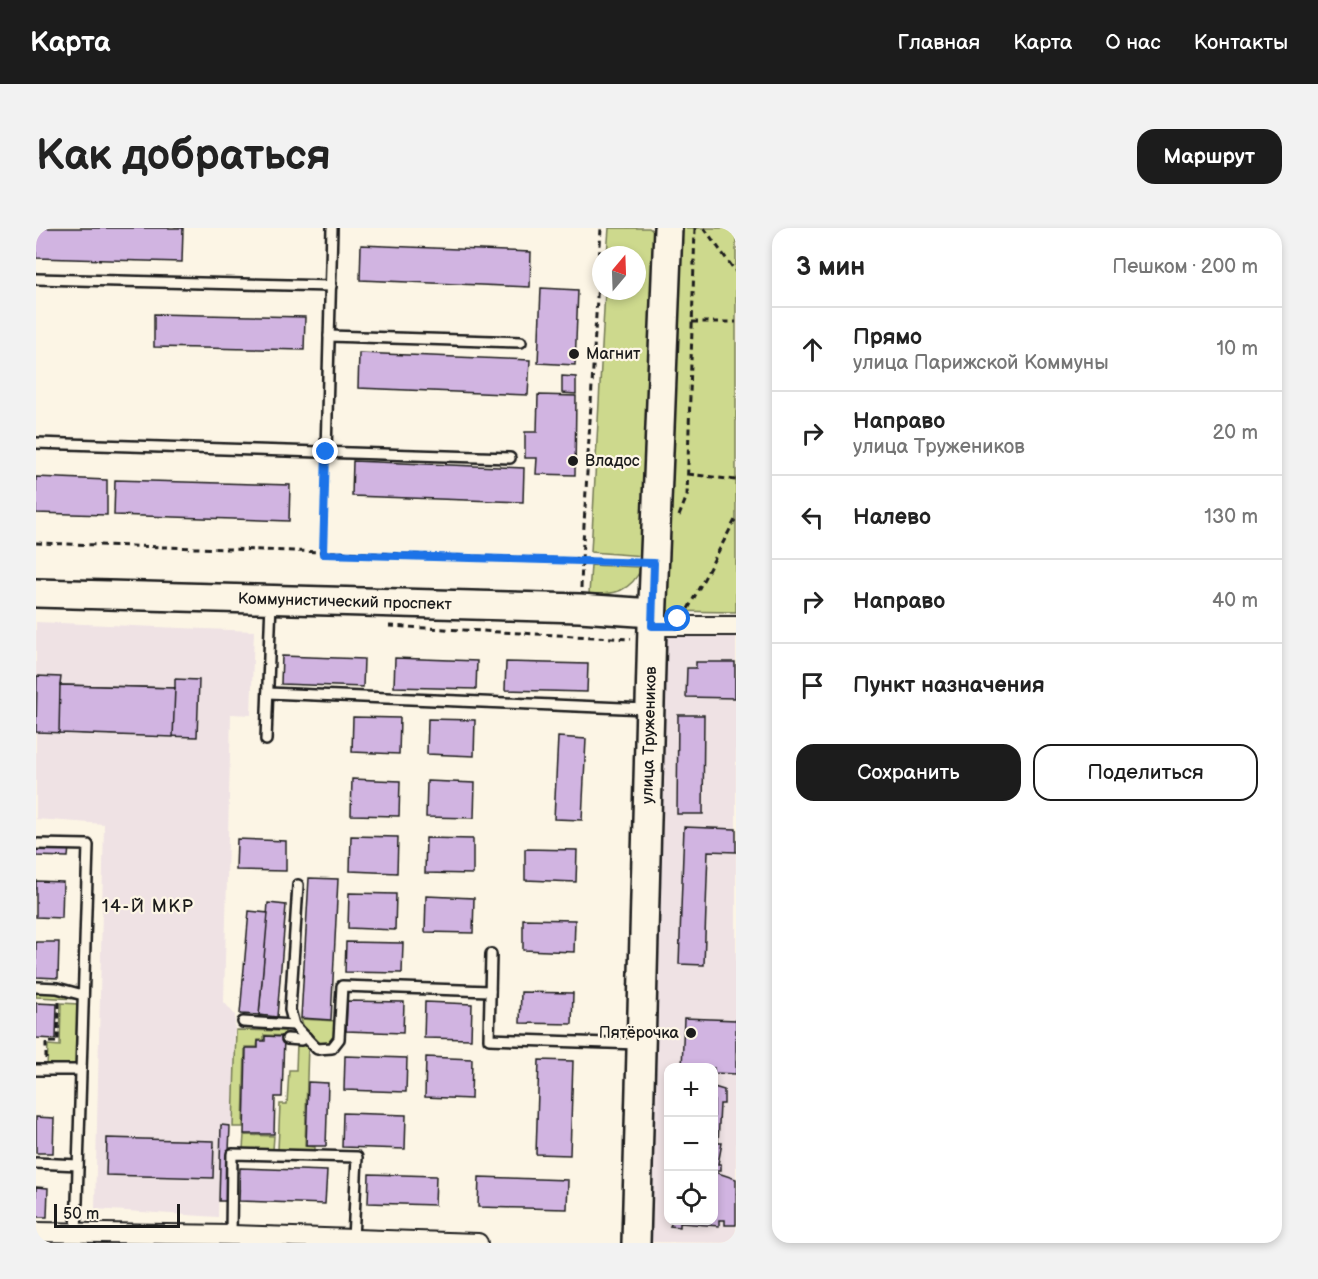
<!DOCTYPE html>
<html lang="ru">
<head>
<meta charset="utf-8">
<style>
  body { margin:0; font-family:"Balsamiq Sans",sans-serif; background:#f2f2f2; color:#222 }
  .controls { position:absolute; right:18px; bottom:18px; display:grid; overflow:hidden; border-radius:12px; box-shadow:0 3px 9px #0003 }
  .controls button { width:54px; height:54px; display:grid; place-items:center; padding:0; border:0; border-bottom:2px solid #e0e0e0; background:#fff; color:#222; font:30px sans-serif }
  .compass { position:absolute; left:556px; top:18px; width:54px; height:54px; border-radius:50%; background:#fff; box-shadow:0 3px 9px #0003; rotate:19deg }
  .scale { position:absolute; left:18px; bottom:15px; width:126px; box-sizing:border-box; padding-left:6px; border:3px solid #1c1c1c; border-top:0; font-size:16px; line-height:21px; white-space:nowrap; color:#1c1c1c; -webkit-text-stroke:4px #fcf5e5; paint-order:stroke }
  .stop { position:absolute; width:18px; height:18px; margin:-14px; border:4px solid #1a73e8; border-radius:50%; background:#fff }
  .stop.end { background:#1a73e8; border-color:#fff; box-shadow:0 2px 6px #0008 }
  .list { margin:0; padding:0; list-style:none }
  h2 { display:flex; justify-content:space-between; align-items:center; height:78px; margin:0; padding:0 24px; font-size:26px }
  h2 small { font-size:20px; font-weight:400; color:#767676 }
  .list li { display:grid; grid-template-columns:39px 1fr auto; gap:18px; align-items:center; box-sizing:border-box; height:84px; padding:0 24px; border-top:2px solid #e0e0e0 }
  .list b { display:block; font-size:22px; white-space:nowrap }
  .list p { margin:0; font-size:20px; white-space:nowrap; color:#767676 }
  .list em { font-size:20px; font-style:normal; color:#767676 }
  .actions { display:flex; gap:12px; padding:18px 24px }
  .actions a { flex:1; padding:14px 0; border:2px solid #1c1c1c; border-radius:18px; text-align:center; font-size:21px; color:#1c1c1c }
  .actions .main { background:#1c1c1c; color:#fff }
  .icon { flex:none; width:33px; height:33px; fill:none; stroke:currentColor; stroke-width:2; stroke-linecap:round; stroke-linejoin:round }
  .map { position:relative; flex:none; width:700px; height:1015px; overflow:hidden; border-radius:18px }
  header { display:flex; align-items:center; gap:36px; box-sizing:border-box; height:84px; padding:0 30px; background:#1c1c1c; color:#fff }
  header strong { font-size:28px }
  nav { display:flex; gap:33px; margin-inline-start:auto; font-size:21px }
  .intro { display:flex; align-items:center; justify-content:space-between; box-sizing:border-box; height:144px; padding:0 36px }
  h1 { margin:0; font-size:42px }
  .button { padding:15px 27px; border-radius:18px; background:#1c1c1c; color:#fff; font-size:21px; font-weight:700 }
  main { display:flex; gap:36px; padding:0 36px }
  aside { flex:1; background:#fff; border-radius:18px; box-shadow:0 3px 9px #0003 }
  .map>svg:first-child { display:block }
</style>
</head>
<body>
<header>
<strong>Карта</strong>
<nav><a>Главная</a><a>Карта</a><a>О нас</a><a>Контакты</a></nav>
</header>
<div class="intro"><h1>Как добраться</h1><a class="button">Маршрут</a></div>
<main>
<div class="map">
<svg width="700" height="1015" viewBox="0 0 700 1015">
  <rect width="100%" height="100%" fill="#fcf5e5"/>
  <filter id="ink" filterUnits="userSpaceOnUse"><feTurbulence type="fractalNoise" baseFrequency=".0167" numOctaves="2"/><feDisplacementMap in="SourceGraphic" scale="12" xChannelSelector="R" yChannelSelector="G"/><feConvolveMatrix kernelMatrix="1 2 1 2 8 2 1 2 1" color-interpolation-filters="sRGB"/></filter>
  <g filter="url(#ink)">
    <g fill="#efe2e4" fill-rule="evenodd">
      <polygon points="0,394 218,403 215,487 195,486 188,774 199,787 197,897 185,897 182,989 59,981 68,596 0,591"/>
      <path d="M625,405L700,408V1015L609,1014ZM632,840H678V992H632Z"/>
    </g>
    <g fill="#cdd98d" stroke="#747a54" stroke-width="1.5">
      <polygon points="573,0 613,0 621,6 608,328 555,324 569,63 601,63 601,27 571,27"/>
      <polygon points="640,0 700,0 700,384 628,383"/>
      <path d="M555,337L606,339C595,364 578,367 553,366Z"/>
      <polygon points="1,762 20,762 43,771 0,769"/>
      <polygon points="25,775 42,776 40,839 11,839 12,817 24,818"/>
      <polygon points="265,791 300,793 300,808 294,816 283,816 268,800"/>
      <polygon points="200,802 249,803 249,808 228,807 228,812 222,812 221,819 209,819 207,899 197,899"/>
      <polygon points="261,815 272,816 269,918 279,919 279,924 242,922 244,876 251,876 253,842 260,842"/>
      <polygon points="208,907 238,908 237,922 207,921"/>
    </g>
    <g fill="#d1b4e1" stroke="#1c1c1c" stroke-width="1.5">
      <polygon points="0,0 147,0 146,34 0,30"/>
      <polygon points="325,17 495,24 494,59 324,52"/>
      <polygon points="505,60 542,62 539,137 502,135"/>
      <polygon points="118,86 269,89 268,122 118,119"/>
      <polygon points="323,125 494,132 492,167 322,160"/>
      <polygon points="526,148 540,149 540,166 526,165"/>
      <polygon points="502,167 540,168 539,247 500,246 501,230 489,230 489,204 501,204"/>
      <polygon points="317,233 488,240 487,274 316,268"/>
      <polygon points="0,249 71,252 71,287 0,285"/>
      <polygon points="79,252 254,257 253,293 78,287"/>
      <polygon points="246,428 328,431 327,459 245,456"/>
      <polygon points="359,430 441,433 440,461 358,459"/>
      <polygon points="470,434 552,436 551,464 469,462"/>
      <polygon points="660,434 699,434 699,470 650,469 651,440 660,440"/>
      <polygon points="1,448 25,449 24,457 139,460 139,451 163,452 161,509 0,504"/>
      <polygon points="24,457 139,460 137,509 23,505"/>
      <polygon points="642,487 668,487 667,586 641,586"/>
      <polygon points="317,489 364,490 363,526 316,524"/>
      <polygon points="392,491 439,492 438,528 391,526"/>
      <polygon points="522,509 550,511 546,592 518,591"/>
      <polygon points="316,551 364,553 363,588 315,587"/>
      <polygon points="391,553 439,555 438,590 390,589"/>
      <polygon points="648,599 700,601 700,624 672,623 668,737 643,736"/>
      <polygon points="315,608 362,609 361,645 314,643"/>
      <polygon points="390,610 437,611 437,646 389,645"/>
      <polygon points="201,611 250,613 250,643 200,642"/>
      <polygon points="0,618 33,619 32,629 0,628"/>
      <polygon points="489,621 541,622 540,654 489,652"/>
      <polygon points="273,650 302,651 295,792 265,790"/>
      <polygon points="0,653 27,654 26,690 0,689"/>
      <polygon points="313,665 360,666 359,702 312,700"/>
      <polygon points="390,668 438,670 437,705 389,704"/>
      <polygon points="232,675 250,677 241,789 223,787"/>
      <polygon points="213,683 232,685 223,787 204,786"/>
      <polygon points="487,691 539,692 538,724 487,722"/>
      <polygon points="0,714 23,714 22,750 0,749"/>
      <polygon points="310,714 367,715 366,745 309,744"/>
      <polygon points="485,764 537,765 536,796 484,795"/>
      <polygon points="311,773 368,774 367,805 310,803"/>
      <polygon points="389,774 436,776 435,811 388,810"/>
      <polygon points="0,775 21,776 20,811 0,810"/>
      <polygon points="648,790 700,792 700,846 678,845 678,840 646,840"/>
      <polygon points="229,808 248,809 246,869 239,869 238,906 208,906 210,820 222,820 222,813 229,813"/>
      <polygon points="309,828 371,830 370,864 308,862"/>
      <polygon points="390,829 436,831 435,871 389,869"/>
      <polygon points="503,832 537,833 534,927 500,926"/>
      <polygon points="272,854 292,855 290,918 270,918"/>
      <polygon points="678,859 688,862 688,876 684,876 682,915 686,915 682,936 685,936 685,942 682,942 682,945 700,951 700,997 689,997 689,992 683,992 683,998 644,995 644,999 634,998 637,992 678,992"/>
      <polygon points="307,885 370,887 369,921 306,919"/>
      <polygon points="0,889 18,890 17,925 0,925"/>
      <polygon points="185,897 194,898 191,973 183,973"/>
      <polygon points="71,910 178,913 177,950 70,947"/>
      <polygon points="204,940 291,943 289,976 203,973"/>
      <polygon points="333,946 400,948 399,977 332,975"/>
      <polygon points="443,949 532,952 531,981 442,979"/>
      <polygon points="0,959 12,960 11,989 0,989"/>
    </g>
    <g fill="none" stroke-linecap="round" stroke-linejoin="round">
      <defs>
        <g id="lane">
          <polyline points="0,51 295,58"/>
          <polyline points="293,108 485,114"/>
          <polyline points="0,215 474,230"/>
          <polyline points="290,224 296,0"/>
          <polyline points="232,465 610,481"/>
          <polyline points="230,512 235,373"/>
          <polyline points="0,616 52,617 40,1006"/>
          <polyline points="262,657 254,782 258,797 281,821 296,820 303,811 306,758 454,763"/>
          <polyline points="455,726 453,811 603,816"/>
          <polyline points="0,759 21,760 47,767"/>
          <polyline points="207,794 258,797"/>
          <polyline points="251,811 265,812 270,809"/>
          <polyline points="0,842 45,842"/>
          <polyline points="0,935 42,937"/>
          <polyline points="195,1007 196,926 321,929 317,1011"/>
        </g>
        <g id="street">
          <polyline points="616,398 700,398"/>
          <polyline points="0,1004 195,1007 442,1015"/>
        </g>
        <g id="secondary">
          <path id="s1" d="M0,365L544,380L616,385"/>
          <path id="s2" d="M600,1015L616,398L632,0"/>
        </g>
      </defs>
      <use href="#lane" stroke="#1c1c1c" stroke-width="14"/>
      <use href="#street" stroke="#1c1c1c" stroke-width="22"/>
      <use href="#secondary" stroke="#1c1c1c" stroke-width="32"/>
      <g stroke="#1c1c1c" stroke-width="3" stroke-dasharray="6 4.5" stroke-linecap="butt">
        <polyline points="668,0 700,44"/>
        <polyline points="656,94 700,94"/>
        <polyline points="652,246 700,252"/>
        <polyline points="643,288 651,268 659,0"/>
        <polyline points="0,315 546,332 565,0"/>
        <polyline points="287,325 290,235"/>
        <polyline points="545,360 546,332 598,335"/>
        <polyline points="652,381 700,290"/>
        <polyline points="353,398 595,411"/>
        <polyline points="10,831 10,814 22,814 23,774"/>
      </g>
      <use href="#lane" stroke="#fcf5e5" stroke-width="9"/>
      <use href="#street" stroke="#fcf5e5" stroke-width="18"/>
      <use href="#secondary" stroke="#fcf5e5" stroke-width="27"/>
    </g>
  </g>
  <g fill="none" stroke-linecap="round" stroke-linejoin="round" filter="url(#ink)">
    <polyline stroke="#1a73e8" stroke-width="8" points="290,224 287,326 618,335 616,398 642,398 642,391"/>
  </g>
  <g fill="#1c1c1c" stroke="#fcf5e5" stroke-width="2">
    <circle cx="538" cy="126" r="6"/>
    <circle cx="537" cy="233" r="6"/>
    <circle cx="655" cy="805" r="6"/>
  </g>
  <g text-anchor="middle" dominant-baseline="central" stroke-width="4.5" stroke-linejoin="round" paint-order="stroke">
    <g font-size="16" fill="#1c1c1c" stroke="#fcf5e5" text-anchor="start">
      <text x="550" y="126">Магнит</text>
      <text x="549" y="233">Владос</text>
      <text x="643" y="805" text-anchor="end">Пятёрочка</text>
    </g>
    <g font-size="16" fill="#1c1c1c" stroke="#fcf5e5">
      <text stroke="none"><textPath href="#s1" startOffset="309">Коммунистический проспект</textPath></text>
      <text stroke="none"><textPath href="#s2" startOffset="508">улица Тружеников</textPath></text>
    </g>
    <g font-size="18" letter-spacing="1.5" fill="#1c1c1c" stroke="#fcf5e5">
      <text x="112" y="678">14-Й МКР</text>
    </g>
  </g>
</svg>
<div class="controls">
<button>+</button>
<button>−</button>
<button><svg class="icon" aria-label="locate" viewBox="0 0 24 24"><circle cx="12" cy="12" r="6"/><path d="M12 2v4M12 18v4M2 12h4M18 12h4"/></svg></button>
</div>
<svg class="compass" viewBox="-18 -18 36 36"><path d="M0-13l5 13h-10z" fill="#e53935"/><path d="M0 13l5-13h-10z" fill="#767676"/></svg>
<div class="scale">50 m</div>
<div class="stop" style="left:642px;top:391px"></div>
<div class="stop end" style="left:290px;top:224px"></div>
</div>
<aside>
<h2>3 мин<small>Пешком · 200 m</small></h2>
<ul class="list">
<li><svg class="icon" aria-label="ahead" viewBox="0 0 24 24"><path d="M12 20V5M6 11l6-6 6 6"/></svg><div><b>Прямо</b><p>улица Парижской Коммуны</p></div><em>10 m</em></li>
<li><svg class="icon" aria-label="right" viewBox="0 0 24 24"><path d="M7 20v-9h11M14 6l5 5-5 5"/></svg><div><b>Направо</b><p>улица Тружеников</p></div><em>20 m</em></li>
<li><svg class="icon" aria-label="left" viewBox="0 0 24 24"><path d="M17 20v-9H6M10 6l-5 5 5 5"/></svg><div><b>Налево</b></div><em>130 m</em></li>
<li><svg class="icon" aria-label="right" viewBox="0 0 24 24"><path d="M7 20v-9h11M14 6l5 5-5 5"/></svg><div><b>Направо</b></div><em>40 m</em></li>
<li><svg class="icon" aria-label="arrive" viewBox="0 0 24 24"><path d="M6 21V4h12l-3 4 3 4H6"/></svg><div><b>Пункт назначения</b></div></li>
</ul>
<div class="actions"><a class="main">Сохранить</a><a>Поделиться</a></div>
</aside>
</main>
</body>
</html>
